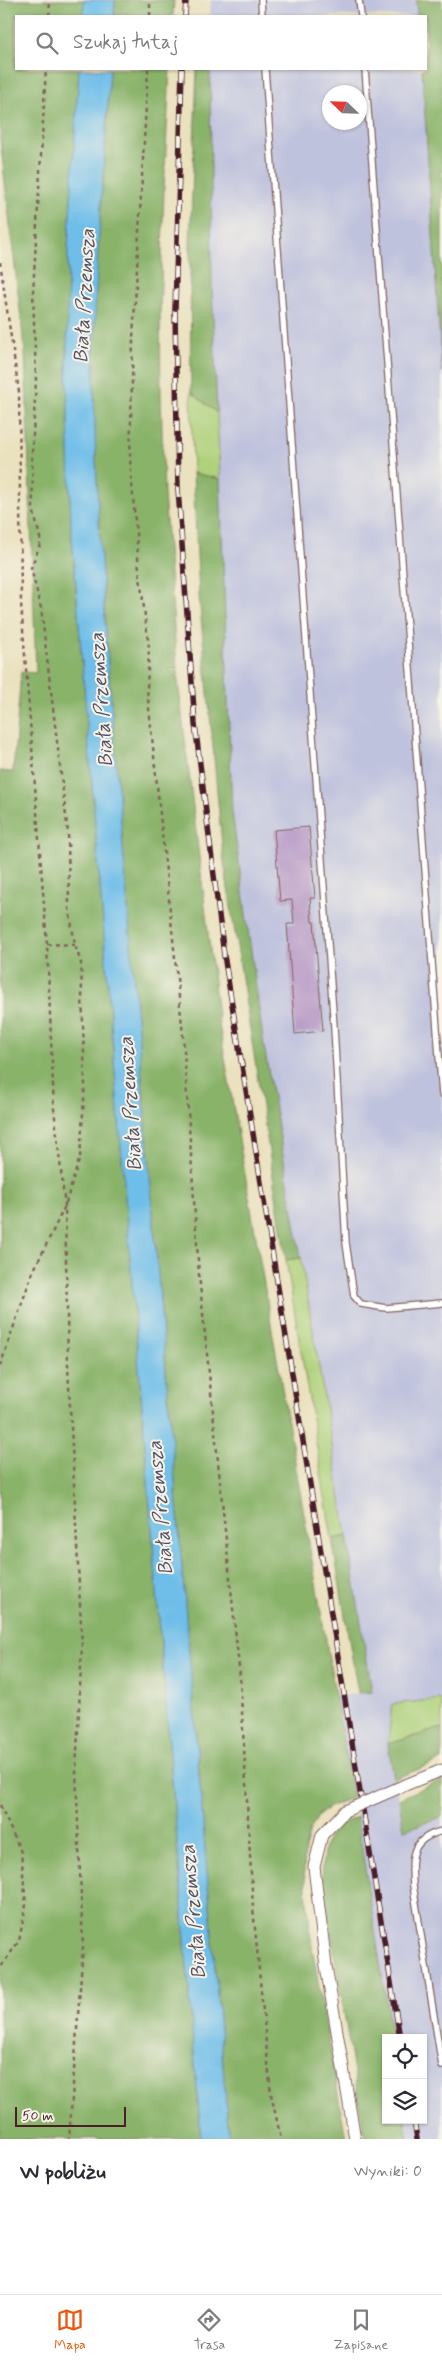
<!DOCTYPE html>
<html lang="pl">
<head>
<meta charset="utf-8">
<style>
  body { margin:0; font-family:Mynerve,sans-serif; background:#f2f2f3; color:#2b2b33 }
  .controls { position:absolute; right:15px; bottom:15px; display:grid; overflow:hidden; border-radius:0px; box-shadow:0 1px 4px #0004 }
  .controls button { width:45px; height:45px; display:grid; place-items:center; padding:0; border:0; border-bottom:1px solid #e1e1e2; background:#fff; color:#2b2b33; font:25px sans-serif }
  .compass { position:absolute; left:322px; top:85px; width:45px; height:45px; border-radius:50%; background:#fff; box-shadow:0 1px 4px #0004; rotate:293deg }
  .scale { position:absolute; left:15px; bottom:12px; width:111px; box-sizing:border-box; padding-left:5px; border:2px solid #4a1f2b; border-top:0; font-size:14px; line-height:18px; white-space:nowrap; color:#4a1f2b; -webkit-text-stroke:4px #f7f3e8; paint-order:stroke }
  .list { margin:0; padding:0; list-style:none }
  h2 { display:flex; justify-content:space-between; align-items:center; height:65px; margin:0; padding:0 20px; font-size:21px }
  h2 small { font-size:16px; font-weight:400; color:#7c7c81 }
  .icon { flex:none; width:28px; height:28px; fill:none; stroke:currentColor; stroke-width:2; stroke-linecap:round; stroke-linejoin:round }
  .map { position:relative; flex:none; width:442px; height:2139px; overflow:hidden }
  .search { position:absolute; background:#fff; box-shadow:0 1px 4px #0004; left:15px; right:15px; top:15px; height:55px; display:flex; align-items:center; gap:12px; box-sizing:border-box; padding:0 18px; border-radius:0px; color:#7c7c81; font-size:19px }
  .sheet { height:155px; background:#fff }
  nav { display:flex; justify-content:space-around; align-items:center; box-sizing:border-box; height:70px; border-top:1px solid #e1e1e2; background:#fff; font-size:14px; color:#7c7c81 }
  nav a { display:grid; justify-items:center; gap:2px }
  nav .on { color:#ea580c }
  .map>svg:first-child { display:block }
</style>
</head>
<body>
<div class="map">
<svg width="442" height="2139" viewBox="0 0 442 2139">
  <rect width="100%" height="100%" fill="#f7f3e8"/>
  <filter id="ink" filterUnits="userSpaceOnUse"><feTurbulence type="fractalNoise" baseFrequency=".02" numOctaves="2"/><feDisplacementMap in="SourceGraphic" scale="10" xChannelSelector="R" yChannelSelector="G"/><feConvolveMatrix kernelMatrix="1 2 1 2 8 2 1 2 1" color-interpolation-filters="sRGB"/></filter>
  <filter id="wash" filterUnits="userSpaceOnUse"><feTurbulence type="fractalNoise" baseFrequency=".0096" numOctaves="4" result="noise"/><feDisplacementMap in="SourceGraphic" scale="20" xChannelSelector="R" yChannelSelector="G"/><feGaussianBlur stdDeviation="1.12" result="paint"/><feColorMatrix in="noise" values="0 0 0 0 0 0 0 0 0 0 0 0 0 0 0 0 0 1.4 0 .05"/><feComposite in="paint" operator="in"/></filter>
  <g filter="url(#wash)">
    <rect width="100%" height="100%" fill="#eae1be"/>
    <g fill="#bfc2dd" fill-rule="evenodd">
      <polygon points="211,0 416,0 417,16 210,16"/>
      <path d="M210,69H422L442,372V1699L392,1704L389,1744L404,1830L442,1817V2139H408L405,2120H423V2038H392L362,1846L336,1697L372,1691L314,1332L264,1046L235,843L232,812L212,287ZM330,92H360V122H330Z"/>
    </g>
    <g fill="#aed17a" stroke="#7c7852">
      <polygon points="191,392 217,413 220,479 193,473"/>
      <polygon points="301,1258 347,1536 332,1539 286,1260"/>
      <polygon points="442,1699 442,1728 388,1744 392,1704"/>
    </g>
    <g fill="#8ab36a" stroke="#6a694a">
      <polygon points="0,0 84,0 83,16 16,16 16,69 79,69 68,249 67,372 71,525 201,2139 0,2139 0,771 13,772 21,672 36,673 25,353 0,139"/>
      <polygon points="115,0 174,0 173,16 114,16"/>
      <polygon points="416,0 442,0 442,372 422,69 426,69 426,16 417,16"/>
      <path d="M110,69H170L164,190L160,315L161,396L164,494L178,681L219,1024L353,1797L331,1806L319,1814L310,1831L305,1849L304,1871L312,1947L346,2139H229L109,677C102,578 95,479 94,379C94,275 104,172 110,69Z"/>
      <polygon points="197,69 210,69 212,287 217,413 191,392 190,245"/>
      <polygon points="193,473 220,479 232,812 264,1046 301,1258 286,1260 223,856 199,596"/>
      <polygon points="347,1536 372,1692 358,1693 332,1539"/>
      <polygon points="442,1728 442,1760 394,1779 388,1744"/>
      <polygon points="442,1779 442,1817 404,1830 399,1799"/>
      <path d="M357,1817L392,2038H386V2120H405L408,2139H365L323,1886C322,1868 321,1837 338,1826C344,1822 351,1820 357,1817Z"/>
    </g>
    <g fill="#6ebee9" stroke="#5c6e8a">
      <polygon points="84,0 115,0 114,16 83,16"/>
      <path d="M79,69H110C104,172 94,275 94,379C95,479 102,578 109,677L229,2139H201L71,525L67,372L68,249Z"/>
    </g>
    <g id="blocks">
      <polygon fill="#b799c6" points="309,827 315,898 310,898 312,922 314,922 323,1031 295,1034 287,924 294,924 292,900 280,901 274,830"/>
    </g>
  </g>
  <g filter="url(#ink)">
    <use href="#blocks" fill-opacity="0" stroke="#82635e" stroke-width="1"/>
    <g fill="none" stroke-linecap="round" stroke-linejoin="round">
      <defs>
        <g id="lane">
          <polyline points="261,0 262,16"/>
          <polyline points="359,0 361,16"/>
          <polyline points="265,69 334,1027 346,1243 354,1296 361,1304 386,1308 442,1303"/>
          <polyline points="365,69 442,1095"/>
          <path d="M442,1831C410,1839 411,1857 413,1885L442,2066"/>
        </g>
        <g id="street">
          <polyline points="403,1786 442,1770"/>
          <polyline points="345,1811 322,1835 314,1867 326,1966 355,2139"/>
        </g>
      </defs>
      <use href="#lane" stroke="#82635e" stroke-width="8"/>
      <use href="#street" stroke="#82635e" stroke-width="13"/>
      <g stroke="#82635e" stroke-width="2.5" stroke-dasharray="4 4" stroke-linecap="butt">
        <polyline points="49,16 50,0"/>
        <polyline points="150,16 150,0"/>
        <polyline points="148,69 133,339 130,459 139,570 149,647 147,689 183,1035 199,1275 240,1677 253,1908 271,2094 281,2139"/>
        <polyline points="0,262 19,392 21,603 47,944 54,1109 65,1206 68,1367 82,1644 76,1773 83,1947 69,2139"/>
        <polyline points="47,944 75,945"/>
        <polyline points="0,1366 32,1274 65,1206 80,1157 85,1084 81,963 75,945 69,908 68,833 41,608 31,568 41,542 33,509 32,454 36,380 33,292 46,69"/>
        <polyline points="0,1805 21,1852 26,1905 19,1941 0,1968"/>
      </g>
      <use href="#lane" stroke="#fff" stroke-width="5.5"/>
      <use href="#street" stroke="#fff" stroke-width="11"/>
      <defs>
        <g id="rail">
          <polyline points="185,16 186,0"/>
          <polyline points="182,69 175,310 178,489 195,724 224,955 400,2038"/>
          <polyline points="414,2120 417,2139"/>
        </g>
      </defs>
      <use href="#rail" stroke="#4a1f2b" stroke-width="5.5"/>
      <use href="#rail" stroke="#f7f3e8" stroke-width="4" stroke-dasharray="11" stroke-linecap="butt"/>
      <defs>
        <polyline id="street-bridge" points="345,1811 403,1786"/>
      </defs>
      <use href="#street-bridge" stroke="#82635e" stroke-width="13" stroke-linecap="butt"/>
      <use href="#street-bridge" stroke="#fff" stroke-width="11"/>
    </g>
  </g>
  <g text-anchor="middle" dominant-baseline="central" stroke-width="4" stroke-linejoin="round" paint-order="stroke">
    <g font-size="20" font-style="italic" fill="#554f64" stroke="#f7f3e8">
      <text transform="translate(85 296) rotate(-87)">Biała Przemsza</text>
      <text transform="translate(102 700) rotate(-94)">Biała Przemsza</text>
      <text transform="translate(131 1104) rotate(-94)">Biała Przemsza</text>
      <text transform="translate(161 1508) rotate(-95)">Biała Przemsza</text>
      <text transform="translate(194 1912) rotate(-95)">Biała Przemsza</text>
    </g>
  </g>
</svg>
<div class="controls">
<button><svg class="icon" aria-label="locate" viewBox="0 0 24 24"><circle cx="12" cy="12" r="6"/><path d="M12 2v4M12 18v4M2 12h4M18 12h4"/></svg></button>
<button><svg class="icon" aria-label="layers" viewBox="0 0 24 24"><path d="M12 4l9 5-9 5-9-5zM3 14l9 5 9-5"/></svg></button>
</div>
<svg class="compass" viewBox="-18 -18 36 36"><path d="M0-13l5 13h-10z" fill="#e53935"/><path d="M0 13l5-13h-10z" fill="#7c7c81"/></svg>
<div class="scale">50 m</div>
<div class="search"><svg class="icon" aria-label="search" viewBox="0 0 24 24"><circle cx="10" cy="10" r="6"/><path d="M15 15l6 6"/></svg>Szukaj tutaj</div>
</div>
<section class="sheet">
<h2>W pobliżu<small>Wyniki: 0</small></h2>
<ul class="list">
</ul>
</section>
<nav>
<a class="on"><svg class="icon" aria-label="map" viewBox="0 0 24 24"><path d="M3 6l6-2 6 2 6-2v14l-6 2-6-2-6 2zM9 4v14M15 6v14"/></svg>Mapa</a>
<a><svg class="icon" aria-label="directions" viewBox="0 0 24 24"><path d="M12 3l9 9-9 9-9-9zM9 14v-3h6M13 9l2 2-2 2"/></svg>Trasa</a>
<a><svg class="icon" aria-label="saved" viewBox="0 0 24 24"><path d="M7 4h10v16l-5-4-5 4z"/></svg>Zapisane</a>
</nav>
</body>
</html>
